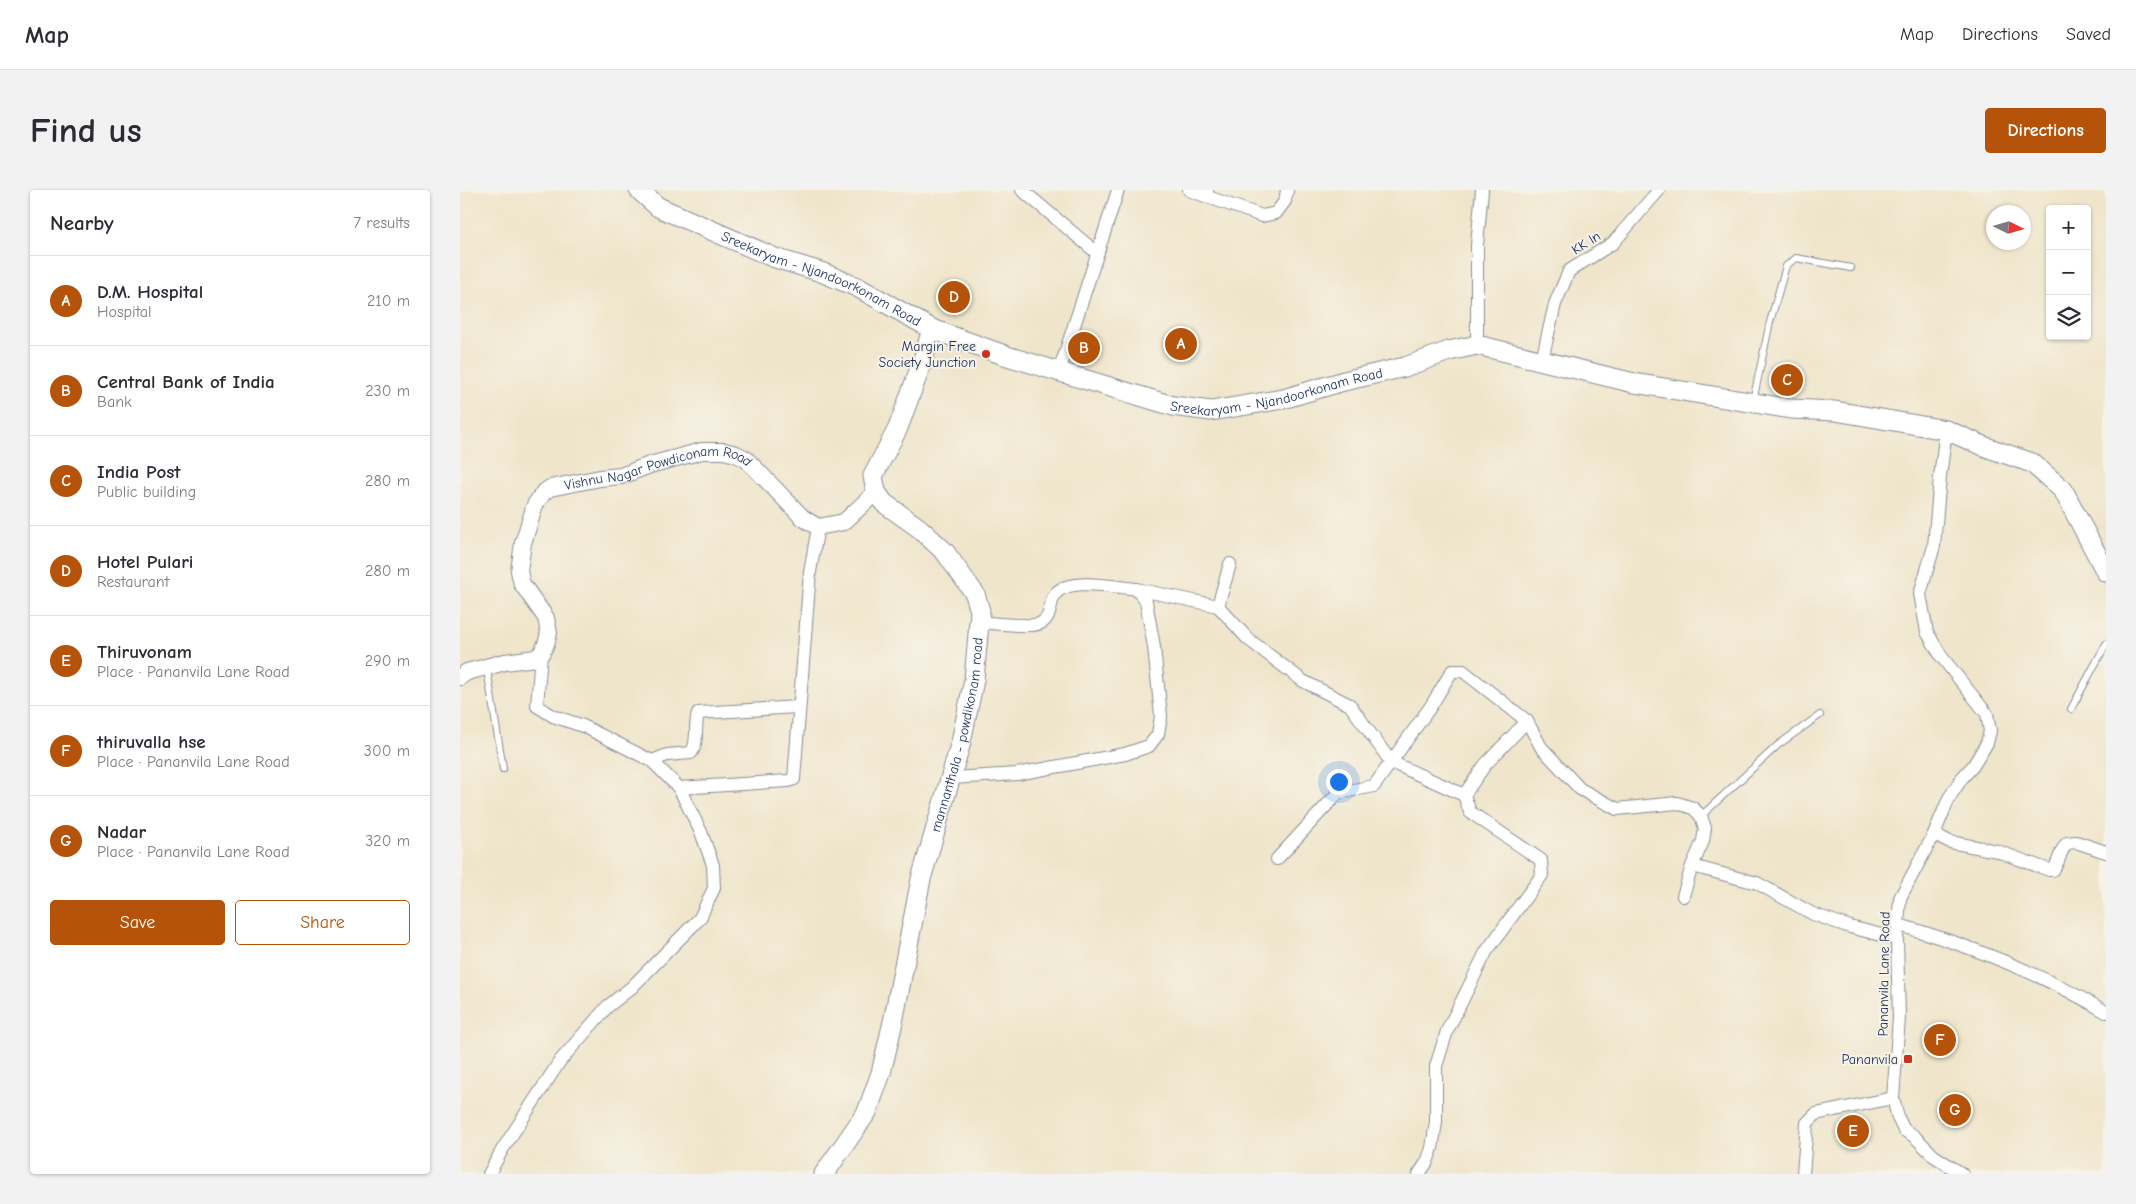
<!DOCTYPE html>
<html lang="en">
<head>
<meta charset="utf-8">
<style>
  body { margin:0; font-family:"Comic Neue",sans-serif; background:#f2f2f3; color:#2b2b33 }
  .controls { position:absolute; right:15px; top:15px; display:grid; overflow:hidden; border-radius:5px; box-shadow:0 1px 4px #0004 }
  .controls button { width:45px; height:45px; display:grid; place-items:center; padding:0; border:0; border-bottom:1px solid #e1e1e2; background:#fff; color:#2b2b33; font:25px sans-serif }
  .compass { position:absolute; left:1526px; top:15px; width:45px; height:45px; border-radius:50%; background:#fff; box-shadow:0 1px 4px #0004; rotate:95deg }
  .you { position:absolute; left:878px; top:591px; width:18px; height:18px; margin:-12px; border:4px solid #fff; border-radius:50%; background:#1a73e8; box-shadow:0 0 0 8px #1a73e833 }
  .badge { display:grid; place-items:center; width:32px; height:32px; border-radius:50%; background:#b45309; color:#fff; font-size:16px; font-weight:700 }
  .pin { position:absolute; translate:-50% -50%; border:2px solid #fff; box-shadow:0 1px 5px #0006 }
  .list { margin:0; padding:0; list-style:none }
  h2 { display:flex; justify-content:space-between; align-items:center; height:65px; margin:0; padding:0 20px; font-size:21px }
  h2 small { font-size:16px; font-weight:400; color:#7c7c81 }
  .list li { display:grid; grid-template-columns:32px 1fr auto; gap:15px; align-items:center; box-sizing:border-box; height:90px; padding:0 20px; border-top:1px solid #e1e1e2 }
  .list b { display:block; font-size:19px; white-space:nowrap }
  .list p { margin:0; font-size:16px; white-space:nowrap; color:#7c7c81 }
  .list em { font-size:16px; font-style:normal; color:#7c7c81 }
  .actions { display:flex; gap:10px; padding:15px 20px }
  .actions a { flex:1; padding:11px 0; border:1px solid #b45309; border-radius:5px; text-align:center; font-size:18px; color:#b45309 }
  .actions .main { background:#b45309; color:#fff }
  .icon { flex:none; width:28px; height:28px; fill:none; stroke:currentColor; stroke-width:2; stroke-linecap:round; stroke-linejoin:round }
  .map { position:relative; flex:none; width:1646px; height:984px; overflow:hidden; border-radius:5px }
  header { display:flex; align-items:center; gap:30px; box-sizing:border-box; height:70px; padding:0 25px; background:#fff; border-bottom:1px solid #e1e1e2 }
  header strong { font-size:24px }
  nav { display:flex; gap:28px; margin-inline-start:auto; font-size:18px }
  .intro { display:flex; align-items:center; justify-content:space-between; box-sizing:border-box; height:120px; padding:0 30px }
  h1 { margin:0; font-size:35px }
  .button { padding:12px 22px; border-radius:5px; background:#b45309; color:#fff; font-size:18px; font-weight:700 }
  main { display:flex; gap:30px; padding:0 30px }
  aside { flex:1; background:#fff; border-radius:5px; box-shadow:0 1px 4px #0004 }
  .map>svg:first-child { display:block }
</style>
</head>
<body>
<header>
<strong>Map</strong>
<nav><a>Map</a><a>Directions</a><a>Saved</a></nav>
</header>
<div class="intro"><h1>Find us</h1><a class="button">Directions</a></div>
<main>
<aside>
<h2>Nearby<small>7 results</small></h2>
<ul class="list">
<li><span class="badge">A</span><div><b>D.M. Hospital</b><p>Hospital</p></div><em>210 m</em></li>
<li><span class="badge">B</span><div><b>Central Bank of India</b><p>Bank</p></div><em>230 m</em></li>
<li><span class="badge">C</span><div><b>India Post</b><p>Public building</p></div><em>280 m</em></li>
<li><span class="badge">D</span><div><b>Hotel Pulari</b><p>Restaurant</p></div><em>280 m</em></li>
<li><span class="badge">E</span><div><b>Thiruvonam</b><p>Place · Pananvila Lane Road</p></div><em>290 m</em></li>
<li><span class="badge">F</span><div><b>thiruvalla hse</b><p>Place · Pananvila Lane Road</p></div><em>300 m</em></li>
<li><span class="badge">G</span><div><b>Nadar</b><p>Place · Pananvila Lane Road</p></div><em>320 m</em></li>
</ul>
<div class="actions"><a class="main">Save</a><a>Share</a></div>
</aside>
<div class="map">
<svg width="1646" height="984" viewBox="0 0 1646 984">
  <rect width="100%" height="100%" fill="#f7f3e8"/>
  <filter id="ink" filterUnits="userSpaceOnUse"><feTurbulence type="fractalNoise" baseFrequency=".02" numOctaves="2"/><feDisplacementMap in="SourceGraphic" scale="10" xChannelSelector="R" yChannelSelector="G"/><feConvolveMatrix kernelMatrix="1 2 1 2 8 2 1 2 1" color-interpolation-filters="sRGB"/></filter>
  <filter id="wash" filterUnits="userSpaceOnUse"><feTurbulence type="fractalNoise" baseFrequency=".0096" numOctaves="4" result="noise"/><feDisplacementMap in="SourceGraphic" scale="20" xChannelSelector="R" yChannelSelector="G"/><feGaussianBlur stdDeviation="1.12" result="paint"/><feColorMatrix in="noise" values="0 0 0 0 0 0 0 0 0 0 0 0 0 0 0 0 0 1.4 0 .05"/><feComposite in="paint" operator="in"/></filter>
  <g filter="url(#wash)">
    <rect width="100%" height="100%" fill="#efe5ca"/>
  </g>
  <g filter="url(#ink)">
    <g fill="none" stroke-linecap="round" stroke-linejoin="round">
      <defs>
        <g id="service">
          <polyline points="1293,211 1310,132 1326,76 1336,68 1391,78"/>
          <polyline points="27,479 43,579"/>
          <polyline points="1611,519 1646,454"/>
          <polyline points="1241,626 1318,555 1360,525"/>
        </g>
        <g id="minor">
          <polyline points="562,0 637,63"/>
          <polyline points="729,0 748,7 747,0"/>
          <polyline points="748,7 802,26 816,23 825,11 827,0"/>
          <polyline points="1017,155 1017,55 1022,0"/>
          <polyline points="1082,170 1095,114 1109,81 1153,53 1199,0"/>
          <polyline points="599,182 658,0"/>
          <polyline points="1486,240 1480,287 1474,356 1460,404 1467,442 1481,466 1527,524 1530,541 1527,553 1513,576 1502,588 1489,608 1474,644 1440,708 1437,749 1439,828 1433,908 1438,928 1444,940 1454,946 1474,966 1502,984"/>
          <polyline points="676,399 758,416 788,449 843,491 890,515 931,572 1004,605"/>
          <polyline points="758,416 770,374"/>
          <path d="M192,571L207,565L231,563C239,553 234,535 238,523L338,517"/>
          <path d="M492,588L557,584L665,564L689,556L698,544L701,526L694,457L686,411L676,399C657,397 604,386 594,406C589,415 592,427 581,433C573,438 531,433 519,432"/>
          <polyline points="219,598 328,591 334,589 350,382 358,337"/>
          <path d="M1474,644L1490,652L1537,661L1589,680H1593C1600,671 1600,660 1607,653L1616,652L1646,662"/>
          <polyline points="817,669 878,603 914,596 971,516 992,481 1003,481 1067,531 1081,557 1120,599 1157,619 1217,613 1233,618 1241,626 1245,638 1243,651 1232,676 1223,706"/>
          <polyline points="1232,676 1297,693 1353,724 1390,737 1437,749"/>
          <path d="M1439,735C1511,756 1581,783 1646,822"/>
          <polyline points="29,984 42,960 100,871 147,817 172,797 240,728 254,698 253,675 241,642 219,598 192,571 123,536 93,526 77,516 81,464"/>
          <polyline points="959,984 967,972 972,958 976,932 976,876 987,841 1026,762 1082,685 1081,670 1010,622 1004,605 1025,575 1067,531"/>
          <polyline points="1343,984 1347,933 1356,924 1433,908"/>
        </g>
        <g id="tertiary">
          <path id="s1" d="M0,487L7,482L45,472L75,468L81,464L86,454L89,443L86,428L62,394L59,381L63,353L75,315L83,303L90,298L140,288L161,286L190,275L242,261H264L276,264L286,269L343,328L358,337L384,332L416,302"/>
        </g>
        <g id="secondary">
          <path id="s2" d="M179,0L198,17L315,68L361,82L397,97L472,139L547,166L713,216L751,221L823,209L884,191L945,177L989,161L1017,155L1174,193L1331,219L1375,221L1486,240L1526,257L1572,273L1603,300L1646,382"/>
          <path id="s3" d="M364,984L407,922L421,883L433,832L461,689L501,552L514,490L520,421L515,404L485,362L459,338L424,313L416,302L413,286L438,238L463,170L472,139"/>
        </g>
      </defs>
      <use href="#service" stroke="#858a94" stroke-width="8"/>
      <use href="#minor" stroke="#858a94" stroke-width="14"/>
      <use href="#tertiary" stroke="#858a94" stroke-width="18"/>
      <use href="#secondary" stroke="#858a94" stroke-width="21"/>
      <use href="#service" stroke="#fff" stroke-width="6"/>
      <use href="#minor" stroke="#fff" stroke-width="12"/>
      <use href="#tertiary" stroke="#fff" stroke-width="16"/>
      <use href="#secondary" stroke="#fff" stroke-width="19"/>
    </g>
  </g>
  <g fill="#c8321e" stroke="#f7f3e8" stroke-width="2">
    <circle cx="526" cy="164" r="5"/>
    <rect x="1443" y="864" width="10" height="10" rx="2.5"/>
  </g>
  <g text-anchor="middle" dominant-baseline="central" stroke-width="4" stroke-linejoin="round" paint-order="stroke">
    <g font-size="14" fill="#1b2f5e" stroke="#f7f3e8">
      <text transform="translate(1126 53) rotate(-32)">KK ln</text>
      <text stroke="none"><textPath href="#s2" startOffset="204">Sreekaryam - Njandoorkonam Road</textPath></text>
      <text stroke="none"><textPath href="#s2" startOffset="685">Sreekaryam - Njandoorkonam Road</textPath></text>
      <text stroke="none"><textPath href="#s1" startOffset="381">Vishnu Nagar Powdiconam Road</textPath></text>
      <text stroke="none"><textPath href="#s3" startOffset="464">mannanthala - powdikonam road</textPath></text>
      <text transform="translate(1424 784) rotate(-89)">Pananvila Lane Road</text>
    </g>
    <g font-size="14" fill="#1b2f5e" stroke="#f7f3e8" text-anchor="end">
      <text x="516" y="156">Margin Free<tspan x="516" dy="16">Society Junction</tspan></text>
      <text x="1438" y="869">Pananvila</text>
    </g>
  </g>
</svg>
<div class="controls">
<button>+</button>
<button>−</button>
<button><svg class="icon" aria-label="layers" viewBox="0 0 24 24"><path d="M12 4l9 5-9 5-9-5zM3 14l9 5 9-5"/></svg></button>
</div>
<svg class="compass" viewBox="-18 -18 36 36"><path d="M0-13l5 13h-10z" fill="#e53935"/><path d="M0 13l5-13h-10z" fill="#7c7c81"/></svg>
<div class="you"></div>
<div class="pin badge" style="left:721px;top:154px">A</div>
<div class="pin badge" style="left:624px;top:158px">B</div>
<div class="pin badge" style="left:1327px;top:190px">C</div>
<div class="pin badge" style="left:494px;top:107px">D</div>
<div class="pin badge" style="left:1393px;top:941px">E</div>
<div class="pin badge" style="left:1480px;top:850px">F</div>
<div class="pin badge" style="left:1495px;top:920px">G</div>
</div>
</main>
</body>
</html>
